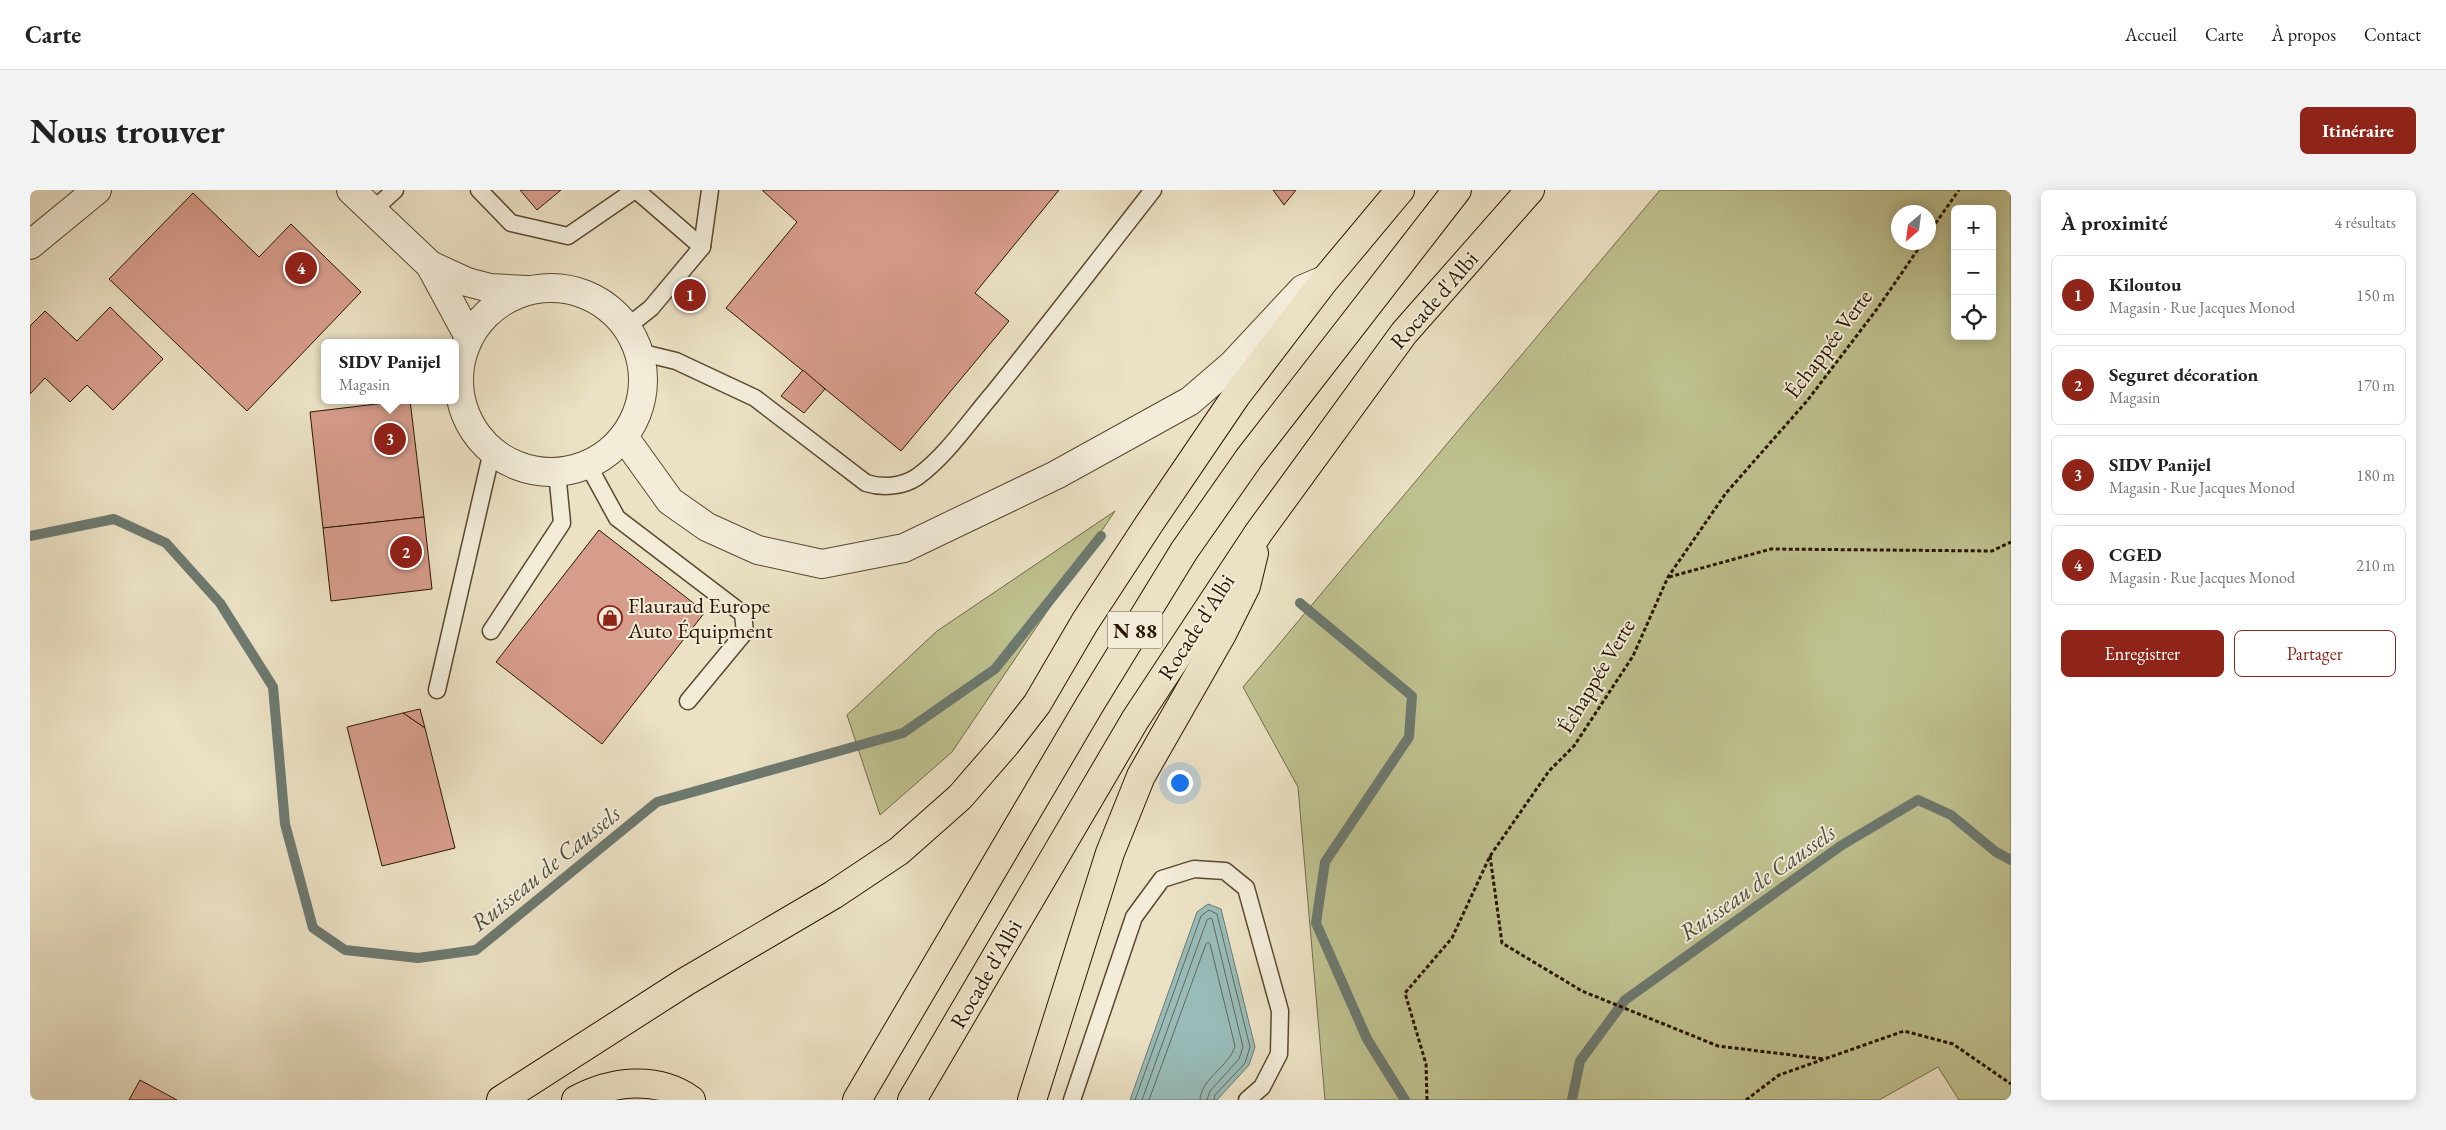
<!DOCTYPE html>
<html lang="fr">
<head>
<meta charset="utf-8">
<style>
  body { margin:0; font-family:"EB Garamond",serif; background:#f2f2f2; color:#222 }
  .controls { position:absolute; right:15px; top:15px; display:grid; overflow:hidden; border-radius:8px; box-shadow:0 2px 12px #0003 }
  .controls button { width:45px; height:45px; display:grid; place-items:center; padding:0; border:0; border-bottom:1px solid #e0e0e0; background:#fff; color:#222; font:25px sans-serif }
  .compass { position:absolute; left:1861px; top:15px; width:45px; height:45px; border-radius:50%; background:#fff; box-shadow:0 2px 12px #0003; rotate:208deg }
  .you { position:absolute; left:1149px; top:592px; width:18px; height:18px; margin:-12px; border:4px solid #fff; border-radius:50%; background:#1a73e8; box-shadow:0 0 0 8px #1a73e833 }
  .badge { display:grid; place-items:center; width:32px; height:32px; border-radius:50%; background:#8f2418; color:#fff; font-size:16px; font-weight:700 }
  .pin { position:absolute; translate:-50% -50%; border:2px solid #fff; box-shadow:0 1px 5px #0006 }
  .popup { position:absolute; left:291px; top:149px; width:138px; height:65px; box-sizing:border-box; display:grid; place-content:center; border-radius:8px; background:#fff; filter:drop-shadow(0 1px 4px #0005); font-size:16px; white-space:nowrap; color:#767676 }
  .popup b { font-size:19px; color:#222 }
  .popup::after { content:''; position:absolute; left:50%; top:100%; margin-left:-10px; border:10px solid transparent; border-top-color:#fff }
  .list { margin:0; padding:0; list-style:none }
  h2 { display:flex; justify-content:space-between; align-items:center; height:65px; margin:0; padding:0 20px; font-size:21px }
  h2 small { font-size:16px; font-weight:400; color:#767676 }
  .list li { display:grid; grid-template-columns:32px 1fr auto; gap:15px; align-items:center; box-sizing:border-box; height:80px; margin:0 10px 10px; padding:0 10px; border:1px solid #e0e0e0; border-radius:8px }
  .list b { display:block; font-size:19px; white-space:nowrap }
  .list p { margin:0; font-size:16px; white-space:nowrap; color:#767676 }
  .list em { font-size:16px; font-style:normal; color:#767676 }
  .actions { display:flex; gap:10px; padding:15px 20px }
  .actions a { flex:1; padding:11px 0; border:1px solid #8f2418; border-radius:8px; text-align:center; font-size:18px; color:#8f2418 }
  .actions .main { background:#8f2418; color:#fff }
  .icon { flex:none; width:28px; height:28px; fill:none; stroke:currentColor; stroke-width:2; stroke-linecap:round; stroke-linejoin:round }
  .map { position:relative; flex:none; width:1981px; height:910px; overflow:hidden; border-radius:8px }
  header { display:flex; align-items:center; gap:30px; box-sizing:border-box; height:70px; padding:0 25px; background:#fff; border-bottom:1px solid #e0e0e0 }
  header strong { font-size:24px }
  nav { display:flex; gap:28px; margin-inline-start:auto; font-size:18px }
  .intro { display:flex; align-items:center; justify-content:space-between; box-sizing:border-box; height:120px; padding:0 30px }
  h1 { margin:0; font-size:35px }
  .button { padding:12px 22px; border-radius:8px; background:#8f2418; color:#fff; font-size:18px; font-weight:700 }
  main { display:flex; gap:30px; padding:0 30px }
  aside { flex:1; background:#fff; border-radius:8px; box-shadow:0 2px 12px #0003 }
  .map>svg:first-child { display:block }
</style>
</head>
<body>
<header>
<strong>Carte</strong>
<nav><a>Accueil</a><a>Carte</a><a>À propos</a><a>Contact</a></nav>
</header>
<div class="intro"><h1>Nous trouver</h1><a class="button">Itinéraire</a></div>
<main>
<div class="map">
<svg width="1981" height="910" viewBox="0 0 1981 910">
  <rect width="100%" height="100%" fill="#ebe1c4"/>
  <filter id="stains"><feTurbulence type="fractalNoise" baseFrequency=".004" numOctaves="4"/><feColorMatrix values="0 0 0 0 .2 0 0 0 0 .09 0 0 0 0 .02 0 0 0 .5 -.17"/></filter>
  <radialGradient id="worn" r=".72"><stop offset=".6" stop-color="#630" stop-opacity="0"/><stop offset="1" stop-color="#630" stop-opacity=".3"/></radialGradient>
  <g fill="#bec18f" stroke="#746b48" fill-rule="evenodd">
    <path d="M1630,0H1981V910H1929L1908,877L1849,910H1295L1268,597L1213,497ZM1925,19H1962V146H1925ZM1868,22H1898V52H1868Z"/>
    <polygon points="1085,321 922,562 850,625 817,525 907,441"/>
  </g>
  <polygon fill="#99bcb9" stroke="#6d796f" points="1178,714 1191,719 1225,857 1219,875 1187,910 1100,910 1167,722"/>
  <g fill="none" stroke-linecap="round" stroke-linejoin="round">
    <g stroke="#62685c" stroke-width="1">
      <polyline points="1105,910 1171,726 1179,720 1187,724 1220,857 1215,873 1185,905 1184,910"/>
      <polyline points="1112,910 1177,730 1180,728 1182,729 1213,857 1209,869 1180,901 1177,910"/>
      <path d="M1119,910L1176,754L1178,752L1180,754L1205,856C1199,877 1171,888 1170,910"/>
    </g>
    <g stroke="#6d796f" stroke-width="10">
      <polyline points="0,346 84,329 136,353 190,413 243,497 255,634 283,738 315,760 388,768 446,760 627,612 873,543 965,479 1071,346"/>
      <polyline points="1270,413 1382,506 1379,547 1295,672 1286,733 1337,849 1375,910"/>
      <polyline points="1542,910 1550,871 1595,810 1812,655 1888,610 1921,625 1966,662 1981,670"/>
    </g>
  </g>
  <g fill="#d79d8c" stroke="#2a1500">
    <polygon points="490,0 531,0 507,20"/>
    <polygon points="732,0 1029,0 945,103 979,131 871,261 696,118 767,32"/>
    <polygon points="1243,0 1266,0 1254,15"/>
    <polygon points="163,3 229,67 261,34 331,102 217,221 79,89"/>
    <polygon points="80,117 133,169 83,220 57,195 40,212 15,188 0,204 0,136 15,121 47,151"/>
    <polygon points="773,180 795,199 774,223 751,206"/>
    <polygon points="380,210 394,327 293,338 280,222"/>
    <polygon points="394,327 402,399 301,411 293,338"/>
    <polygon points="569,340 675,422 572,554 466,472"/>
    <polygon points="390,519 395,538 373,523"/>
    <polygon points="373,523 395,538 425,658 352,676 317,537"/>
    <polygon points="110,890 147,910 99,910"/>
  </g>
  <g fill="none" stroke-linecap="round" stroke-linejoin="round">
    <defs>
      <g id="service">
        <polyline points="449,0 481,33 538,46 605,0"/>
        <polyline points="606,0 672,57"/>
        <polyline points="342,21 365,0"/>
        <polyline points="597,137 621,118 672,57 680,0"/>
        <path d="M609,162L646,171L725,208L836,293C852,298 872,297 887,287C916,266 938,233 961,206C1016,138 1069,69 1123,0"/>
        <polyline points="558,275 587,328 713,424 715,442 658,511"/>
        <polyline points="461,441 532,333 527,282"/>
        <polyline points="407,500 462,261"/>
        <polyline points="1042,910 1104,727 1132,689 1164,679 1195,681 1216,698 1250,821 1249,864 1232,897 1217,910"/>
      </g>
      <g id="minor">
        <polyline points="321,0 400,75 439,147"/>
        <polyline points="0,55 67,0"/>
        <polyline points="400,75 437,92 460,98 497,100"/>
        <circle cx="521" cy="190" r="92"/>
        <polyline points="594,247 640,311 677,337 728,360 792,374 874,358 1026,285 1160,211 1203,174 1273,99 1292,91"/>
      </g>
      <g id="trunk">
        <polyline points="471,910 655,792 803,705 869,661 930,607 976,554 1007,514 1055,432 1119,334 1206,206 1294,91 1370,0"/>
        <path d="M546,910C581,891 627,885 661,910"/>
        <polyline points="827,910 1059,516 1154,361 1219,268 1427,0"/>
        <polyline points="882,910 1105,530 1229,342 1374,143 1500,0"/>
        <polyline points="1002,910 1080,663 1111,586 1192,444 1216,396 1224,363"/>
      </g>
    </defs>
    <use href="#service" stroke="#5a4831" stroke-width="19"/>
    <use href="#minor" stroke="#5a4831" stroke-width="30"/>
    <use href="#trunk" stroke="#2a1500" stroke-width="30"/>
    <g stroke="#2a1500" stroke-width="3" stroke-dasharray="4 2.5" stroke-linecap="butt">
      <polyline points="1898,44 1929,0"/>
      <polyline points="1639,387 1741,359 1962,361 1981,352"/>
      <polyline points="1460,666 1472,753 1552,801 1688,856 1794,869"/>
      <polyline points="1397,910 1396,874 1375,803 1422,748 1460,666 1519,581 1544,556 1603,466 1638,387 1696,303 1777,211 1847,119 1893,52"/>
      <polyline points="1716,910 1749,885 1874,841 1923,854 1981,894"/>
    </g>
    <use href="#service" stroke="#f2ecd9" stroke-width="16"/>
    <use href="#minor" stroke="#f2ecd9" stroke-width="28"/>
    <use href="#trunk" stroke="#ebe1c4" stroke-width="28"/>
  </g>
  <defs>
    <symbol id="shop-ring" viewBox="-11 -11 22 22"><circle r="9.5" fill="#f2ecd9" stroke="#8f2418" stroke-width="1.5"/><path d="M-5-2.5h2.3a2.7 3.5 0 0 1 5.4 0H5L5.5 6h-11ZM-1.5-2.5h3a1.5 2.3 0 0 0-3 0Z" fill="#8f2418"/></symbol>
  </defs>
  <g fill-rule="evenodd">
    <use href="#shop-ring" x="566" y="414" width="28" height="28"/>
  </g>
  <g text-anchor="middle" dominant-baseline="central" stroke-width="4" stroke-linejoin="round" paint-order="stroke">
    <rect fill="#f2ecd9" stroke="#665641" stroke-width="1" x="1077.5" y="421.5" width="55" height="37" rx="4"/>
    <g font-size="21" font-weight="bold" fill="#2a1500">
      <text x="1105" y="440">N 88</text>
    </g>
    <g font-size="22" fill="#2a1500" stroke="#f2ecd9">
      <text transform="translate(1404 110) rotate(-49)">Rocade d'Albi</text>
      <text transform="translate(1798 154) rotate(-53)">Échappée Verte</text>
      <text transform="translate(1166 437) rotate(-57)">Rocade d'Albi</text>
      <text transform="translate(1566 486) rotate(-59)">Échappée Verte</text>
      <text transform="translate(956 784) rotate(-60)">Rocade d'Albi</text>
    </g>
    <g font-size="22" fill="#2a1500" stroke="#f2ecd9" text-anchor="start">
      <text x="598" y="415">Flauraud Europe<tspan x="598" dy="25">Auto Équipment</tspan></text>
    </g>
    <g font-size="24" font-style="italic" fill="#514f41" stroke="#f2ecd9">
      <text transform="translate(515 678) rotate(-39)">Ruisseau de Caussels</text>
      <text transform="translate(1727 692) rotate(-35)">Ruisseau de Caussels</text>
    </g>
  </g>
  <rect width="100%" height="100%" filter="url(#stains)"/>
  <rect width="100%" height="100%" fill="url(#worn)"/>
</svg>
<div class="controls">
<button>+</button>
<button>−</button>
<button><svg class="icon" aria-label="locate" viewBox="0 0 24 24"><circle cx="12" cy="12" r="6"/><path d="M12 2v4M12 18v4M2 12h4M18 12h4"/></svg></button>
</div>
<svg class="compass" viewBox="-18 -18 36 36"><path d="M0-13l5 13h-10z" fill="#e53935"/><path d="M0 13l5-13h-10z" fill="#767676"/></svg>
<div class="you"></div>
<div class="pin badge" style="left:660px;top:105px">1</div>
<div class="pin badge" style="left:376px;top:362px">2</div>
<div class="pin badge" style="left:360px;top:249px">3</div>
<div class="popup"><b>SIDV Panijel</b>Magasin</div>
<div class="pin badge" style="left:271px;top:78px">4</div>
</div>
<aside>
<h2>À proximité<small>4 résultats</small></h2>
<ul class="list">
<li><span class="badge">1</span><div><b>Kiloutou</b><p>Magasin · Rue Jacques Monod</p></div><em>150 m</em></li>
<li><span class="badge">2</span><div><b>Seguret décoration</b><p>Magasin</p></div><em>170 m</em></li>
<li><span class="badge">3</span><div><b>SIDV Panijel</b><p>Magasin · Rue Jacques Monod</p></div><em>180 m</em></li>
<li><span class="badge">4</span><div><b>CGED</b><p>Magasin · Rue Jacques Monod</p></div><em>210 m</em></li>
</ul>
<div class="actions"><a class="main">Enregistrer</a><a>Partager</a></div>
</aside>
</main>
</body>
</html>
